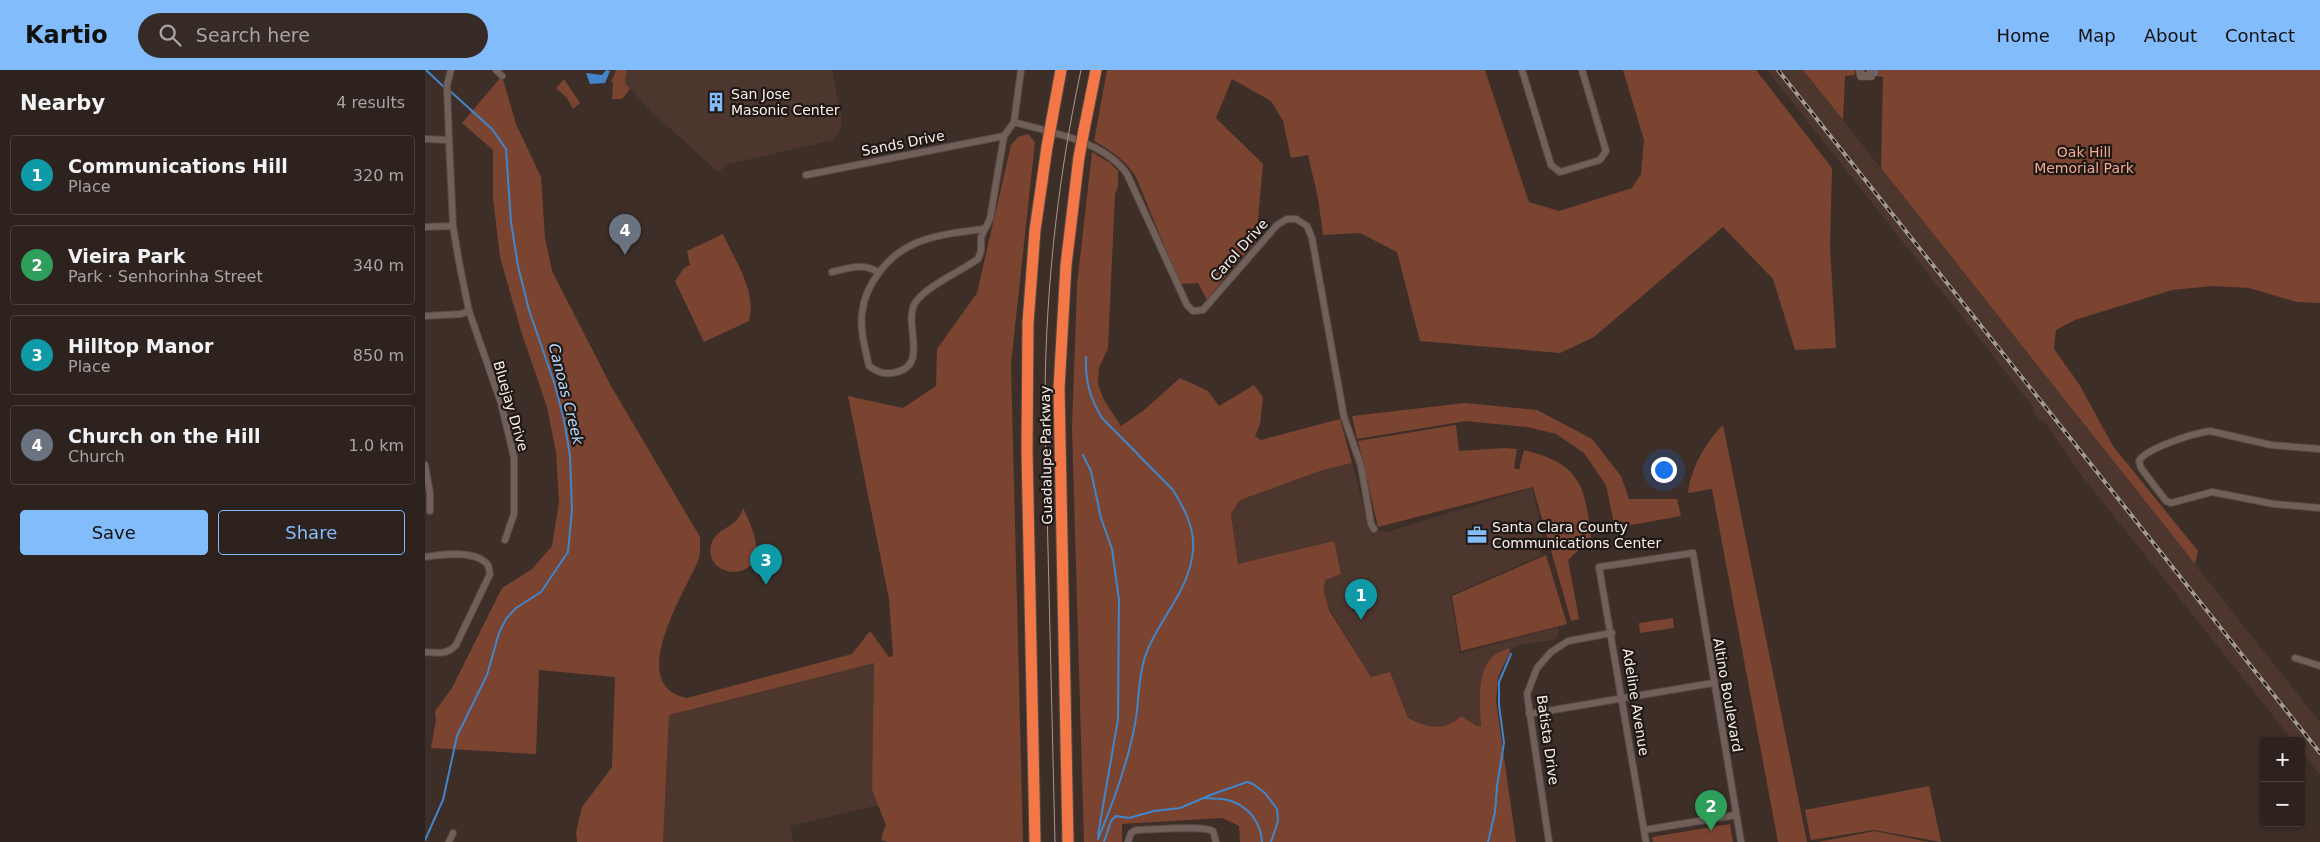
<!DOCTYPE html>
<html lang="en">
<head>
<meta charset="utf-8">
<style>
  body { margin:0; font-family:"DejaVu Sans",sans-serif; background:#362a27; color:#f1f3f6 }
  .controls { position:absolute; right:15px; bottom:15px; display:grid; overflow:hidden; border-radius:5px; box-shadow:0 1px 4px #0004 }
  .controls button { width:45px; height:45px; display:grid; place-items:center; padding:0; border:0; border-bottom:1px solid #493f3c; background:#2e221e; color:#f1f3f6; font:25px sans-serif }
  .you { position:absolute; left:1238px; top:399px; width:18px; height:18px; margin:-12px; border:4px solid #fff; border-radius:50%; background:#1a73e8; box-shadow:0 0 0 8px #1a73e833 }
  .badge { display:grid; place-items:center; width:32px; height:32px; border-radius:50%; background:#83bcfb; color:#fff; font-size:16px; font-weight:700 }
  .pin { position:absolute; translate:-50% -41px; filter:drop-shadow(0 1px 2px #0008) }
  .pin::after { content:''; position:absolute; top:26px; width:18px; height:15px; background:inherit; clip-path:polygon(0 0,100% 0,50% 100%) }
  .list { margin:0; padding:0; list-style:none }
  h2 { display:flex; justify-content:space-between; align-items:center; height:65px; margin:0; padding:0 20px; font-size:21px }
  h2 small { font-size:16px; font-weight:400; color:#a7a4a4 }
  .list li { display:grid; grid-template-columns:32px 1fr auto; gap:15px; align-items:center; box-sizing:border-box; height:80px; margin:0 10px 10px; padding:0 10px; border:1px solid #493f3c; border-radius:5px }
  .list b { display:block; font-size:19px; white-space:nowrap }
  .list p { margin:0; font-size:16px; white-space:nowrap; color:#a7a4a4 }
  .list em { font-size:16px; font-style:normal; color:#a7a4a4 }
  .actions { display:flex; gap:10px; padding:15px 20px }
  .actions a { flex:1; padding:11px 0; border:1px solid #83bcfb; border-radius:5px; text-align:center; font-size:18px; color:#83bcfb }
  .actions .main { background:#83bcfb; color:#111 }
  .icon { flex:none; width:28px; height:28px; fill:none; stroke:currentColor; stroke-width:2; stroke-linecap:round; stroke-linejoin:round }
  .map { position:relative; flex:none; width:1895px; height:772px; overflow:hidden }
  header { display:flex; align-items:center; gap:30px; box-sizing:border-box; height:70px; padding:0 25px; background:#83bcfb; color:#111 }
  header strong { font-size:24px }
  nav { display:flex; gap:28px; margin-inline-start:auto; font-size:18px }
  .search { width:350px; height:45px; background:#362a27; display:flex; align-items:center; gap:12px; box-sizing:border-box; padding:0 18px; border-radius:28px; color:#a7a4a4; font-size:19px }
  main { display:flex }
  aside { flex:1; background:#2e221e }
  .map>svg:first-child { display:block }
</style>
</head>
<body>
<header>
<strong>Kartio</strong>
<div class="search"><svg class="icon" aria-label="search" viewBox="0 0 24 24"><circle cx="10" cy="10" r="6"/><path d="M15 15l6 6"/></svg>Search here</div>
<nav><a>Home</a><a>Map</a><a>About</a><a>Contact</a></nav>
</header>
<main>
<aside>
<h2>Nearby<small>4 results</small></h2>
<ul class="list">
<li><span class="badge" style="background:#0f9aa8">1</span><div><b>Communications Hill</b><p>Place</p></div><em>320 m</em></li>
<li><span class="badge" style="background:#2e9e5b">2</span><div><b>Vieira Park</b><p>Park · Senhorinha Street</p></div><em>340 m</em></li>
<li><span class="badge" style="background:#0f9aa8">3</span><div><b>Hilltop Manor</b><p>Place</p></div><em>850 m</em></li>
<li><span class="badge" style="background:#6b7280">4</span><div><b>Church on the Hill</b><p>Church</p></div><em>1.0 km</em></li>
</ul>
<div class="actions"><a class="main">Save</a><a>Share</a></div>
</aside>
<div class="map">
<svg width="1895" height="772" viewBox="0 0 1895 772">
  <rect width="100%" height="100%" fill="#3d2e28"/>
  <g fill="#4c362e">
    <polygon points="202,0 407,0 417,49 415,60 409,70 304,94 293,102 227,42 200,13"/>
    <polygon points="1342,0 1378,0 1895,652 1895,705 1876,681 1876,671 1868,671 1657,406 1619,351 1614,349 1608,341 1609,338"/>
    <polygon points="927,393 945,461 961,462 1107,418 1118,466 1114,477 1117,485 1026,525 1035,583 1134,557 1133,566 1129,570 1096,575 1068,586 1061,599 1055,625 1056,656 1052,656 1036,646 1024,655 1017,657 1007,658 997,655 983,648 976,629 946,607 900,531 899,515 909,471 813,494 806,444 815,430 898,400"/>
    <polygon points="450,592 447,720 454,735 365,756 368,772 238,772 244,645"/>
  </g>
  <g fill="#7a4431">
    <polygon points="191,0 202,0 200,13 205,19 197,29 187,29 188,13 186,12"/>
    <path d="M682,0H1060L1104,132L1134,141L1207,118L1216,104L1219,70L1198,0H1331L1407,98L1405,178L1411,278L1370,280L1348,209L1298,157L1169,267L1135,283L995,271L972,182L935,163L898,165L893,128L883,85L866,88L858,51L846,31L807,9L791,48L838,94L831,172L804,202L782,230L773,213L755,214L711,107C700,90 687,81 669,71Z"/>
    <polygon points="1378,0 1430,0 1430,5 1420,6 1418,50"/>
    <polygon points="1449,0 1895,0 1895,233 1872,232 1824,218 1788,216 1747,220 1650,250 1631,260 1629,279 1654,314 1688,376 1773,481 1770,494 1456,98 1458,7 1449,6"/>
    <path d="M77,6L91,54L116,107L120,168L127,201L186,316L275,467C275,475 276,484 273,491C261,520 199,616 262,628L427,584L445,561L464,587L468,586L464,529L423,326L478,338L511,316L512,279L552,223L586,75L593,67L603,64L610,72L586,294L598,772H462L457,770V765L461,755L447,720L449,593L244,645L238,772H152L151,762L157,737L187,697L190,607L114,600L111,684L6,678L11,650L10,641L27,618L77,518L107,499L127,476L134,432L131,382L122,337L96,261L75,187L68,128V80L37,53Z"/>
    <polygon points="139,9 155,33 148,39 142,28 131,18"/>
    <path d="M667,82L685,93L693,101V117L690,124L683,278L674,298L673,314L679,330L696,356L719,340L755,308L783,321L794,336L829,315L838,327L835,354L830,366L836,370L915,349L927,393L898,400L815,430L806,444L813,494L909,471L916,504L900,510L899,522L904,540L946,607L965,602L983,648C1002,658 1019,662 1036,646L1052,656H1056C1055,635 1051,605 1067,587C1071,583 1079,580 1084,578L1085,582L1073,607L1071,631L1091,772H815L814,756L797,748L697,754V772H659L647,359L652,215Z"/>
    <path d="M298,164C310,191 332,221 324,251L279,272L250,211L259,198L265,195L262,181Z"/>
    <polygon points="1040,333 1112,340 1167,369 1196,406 1204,429 1252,429 1256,446 1190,458 1181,415 1159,383 1131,364 1102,357 1041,351 932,369 927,346"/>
    <path d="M1031,355L1034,381L1079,378L1092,379L1089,398L1094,400L1099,380C1160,395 1160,419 1167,475H1159L1143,490L1154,549L1146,551L1108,417L953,457L933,371Z"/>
    <path d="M1298,355L1382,772H1353L1287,419L1263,423C1266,398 1280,373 1298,355Z"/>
    <path d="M318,438C324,450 333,469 331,483C327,513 279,505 286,475C291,456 312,460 318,438Z"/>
    <polygon points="1121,485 1142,554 1036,581 1027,526"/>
    <polygon points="1248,548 1249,558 1215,563 1214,553"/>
    <polygon points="1504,716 1516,772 1449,760 1386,770 1380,740"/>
    <polygon points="1305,754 1308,772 1228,772 1227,767"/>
    <polygon points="1450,761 1503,772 1393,772"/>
  </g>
  <polygon fill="#4285cb" points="181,0 185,1 180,13 165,14 161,3 177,5"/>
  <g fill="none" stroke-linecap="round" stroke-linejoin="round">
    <g stroke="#4285cb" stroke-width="2">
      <polyline points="1,0 19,17"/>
      <polyline points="1451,0 1451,5"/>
      <path d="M661,287C660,311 665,328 677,348L748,420C759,438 770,458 768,480C765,522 731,551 719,590C713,611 714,633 710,654C703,693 688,733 673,769"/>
      <polyline points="658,385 666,401 676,448 687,479 694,530 693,649 673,765"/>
      <path d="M778,728C787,729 797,728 806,731C824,737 836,753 837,772"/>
      <polyline points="0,770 18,730 32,666 62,605 74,563 81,549 91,538 116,522 143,482 147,440 145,386 139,350 130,315 104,240 93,196 86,152 81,79 67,59 25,21"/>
      <polyline points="679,772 686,751 691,746 704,748 729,741 755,738 788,724 822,712 828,714 840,723 852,739 853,751 846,772"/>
      <polyline points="1063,772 1070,742 1072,716 1079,673 1074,635 1074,612 1086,584"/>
    </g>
    <defs>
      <g id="minor">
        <polyline points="26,0 22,15 24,70 28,156 34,192 44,241 76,333 89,387 89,444 80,470"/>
        <polyline points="71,0 77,6"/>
        <polyline points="1097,0 1126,95 1135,102 1175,90 1181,81 1157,0"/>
        <path d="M589,52C626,63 678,70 702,104L762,235L768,241L778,240L852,155L862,149H871L882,156L887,168L919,347L936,396L946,454L949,459"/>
        <polyline points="0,69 24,70"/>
        <polyline points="381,105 579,66"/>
        <polyline points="0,157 28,156"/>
        <path d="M558,159C537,162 512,164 491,173C464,184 440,214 437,243C435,261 440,278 444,296C454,303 460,305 472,302C504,294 478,253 490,233C500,217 536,201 553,189L556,181V167L565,149L579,66L589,52L596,0"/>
        <path d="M407,202C424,198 439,192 454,203"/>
        <polyline points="0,246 36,244 44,241"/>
        <path d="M1895,379L1846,375L1785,361C1770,363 1721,378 1714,391L1716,398L1741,431L1746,433L1787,422L1849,434L1895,438"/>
        <polyline points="0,395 5,423 5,441"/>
        <path d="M0,487C17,484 51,480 63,495L65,504L31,575C22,585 13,583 0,582"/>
        <polyline points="1870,588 1895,596"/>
        <polyline points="1104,644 1288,613"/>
        <polyline points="1219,760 1311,745"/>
        <polyline points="24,772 28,763"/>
        <path d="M703,772L706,763L711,760C727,760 776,755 788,761L791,772"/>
        <polyline points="1124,772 1102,624 1112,598 1126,582 1143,571 1187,563"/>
        <polyline points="1221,772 1174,497 1268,483 1316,772"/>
      </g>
      <polyline id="tertiary" points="1435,0 1436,6 1446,6 1446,0"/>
      <g id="motorway">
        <polyline points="627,49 636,0"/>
        <polyline points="659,60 671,0"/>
        <polyline points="610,772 602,380 603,253 610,160 622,77"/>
        <polyline points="643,772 634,318 641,195 654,87"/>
      </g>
    </defs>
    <use href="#minor" stroke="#574a46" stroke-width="8"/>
    <use href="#tertiary" stroke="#574a46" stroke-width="9"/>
    <use href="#motorway" stroke="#574a46" stroke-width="13"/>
    <use href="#minor" stroke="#715f59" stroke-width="6"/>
    <use href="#tertiary" stroke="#715f59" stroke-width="8"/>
    <use href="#motorway" stroke="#f47748" stroke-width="11"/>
    <path stroke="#a59994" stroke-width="1" d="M630,772L620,353C619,235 631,116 656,0"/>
    <defs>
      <polyline id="rail" points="1353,0 1895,683"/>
    </defs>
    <use href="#rail" stroke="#a59994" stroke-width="4"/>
    <use href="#rail" stroke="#1f1815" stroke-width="2" stroke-dasharray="5.5" stroke-linecap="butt"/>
    <defs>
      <g id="motorway-bridge">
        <polyline points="622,77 627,49"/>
        <polyline points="654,87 659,60"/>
      </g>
    </defs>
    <use href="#motorway-bridge" stroke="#574a46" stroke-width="13" stroke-linecap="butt"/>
    <use href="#motorway-bridge" stroke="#f47748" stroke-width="11"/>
  </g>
  <defs>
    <symbol id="building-bare" viewBox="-9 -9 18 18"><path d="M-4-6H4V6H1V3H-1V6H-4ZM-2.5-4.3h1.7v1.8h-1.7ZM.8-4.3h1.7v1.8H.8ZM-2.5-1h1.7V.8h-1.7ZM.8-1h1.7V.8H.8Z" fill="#83bcfb" stroke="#1f1815" stroke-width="2.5" paint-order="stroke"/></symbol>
    <symbol id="office-bare" viewBox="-9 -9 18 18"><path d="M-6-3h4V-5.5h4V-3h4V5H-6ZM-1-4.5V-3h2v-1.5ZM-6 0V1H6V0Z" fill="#83bcfb" stroke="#1f1815" stroke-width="2.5" paint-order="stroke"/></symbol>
  </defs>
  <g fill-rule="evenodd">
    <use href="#building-bare" x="277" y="18" width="28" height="28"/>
    <use href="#office-bare" x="1038" y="451" width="28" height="28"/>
  </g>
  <g text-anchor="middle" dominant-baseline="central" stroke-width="4.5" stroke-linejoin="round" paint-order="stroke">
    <g font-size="14" fill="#faf0ec" stroke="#1f1815" text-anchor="start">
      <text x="306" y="24">San Jose<tspan x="306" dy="16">Masonic Center</tspan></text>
      <text x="1067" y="457">Santa Clara County<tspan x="1067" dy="16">Communications Center</tspan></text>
    </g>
    <g font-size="14" fill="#faf0ec" stroke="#1f1815">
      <text transform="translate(478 73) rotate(-11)">Sands Drive</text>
      <text transform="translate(814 180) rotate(-48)">Carol Drive</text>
      <text transform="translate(86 336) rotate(74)">Bluejay Drive</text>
      <text transform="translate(621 385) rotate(-91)">Guadalupe Parkway</text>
      <text transform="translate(1303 625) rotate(80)">Altino Boulevard</text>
      <text transform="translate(1211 632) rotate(81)">Adeline Avenue</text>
      <text transform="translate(1123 670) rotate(82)">Batista Drive</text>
    </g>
    <g font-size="14" fill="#f4ab91" stroke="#1f1815">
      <text x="1659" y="82">Oak Hill<tspan x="1659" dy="16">Memorial Park</tspan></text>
    </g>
    <g font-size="15" font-style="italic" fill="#b9daff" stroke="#1f1815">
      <text transform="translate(141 324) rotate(76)">Canoas Creek</text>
    </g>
  </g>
</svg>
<div class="controls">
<button>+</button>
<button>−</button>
</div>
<div class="you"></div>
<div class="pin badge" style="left:936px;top:550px;background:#0f9aa8">1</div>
<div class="pin badge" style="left:1286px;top:761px;background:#2e9e5b">2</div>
<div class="pin badge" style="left:341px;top:515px;background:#0f9aa8">3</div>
<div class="pin badge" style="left:200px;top:185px;background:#6b7280">4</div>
</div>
</main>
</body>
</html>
